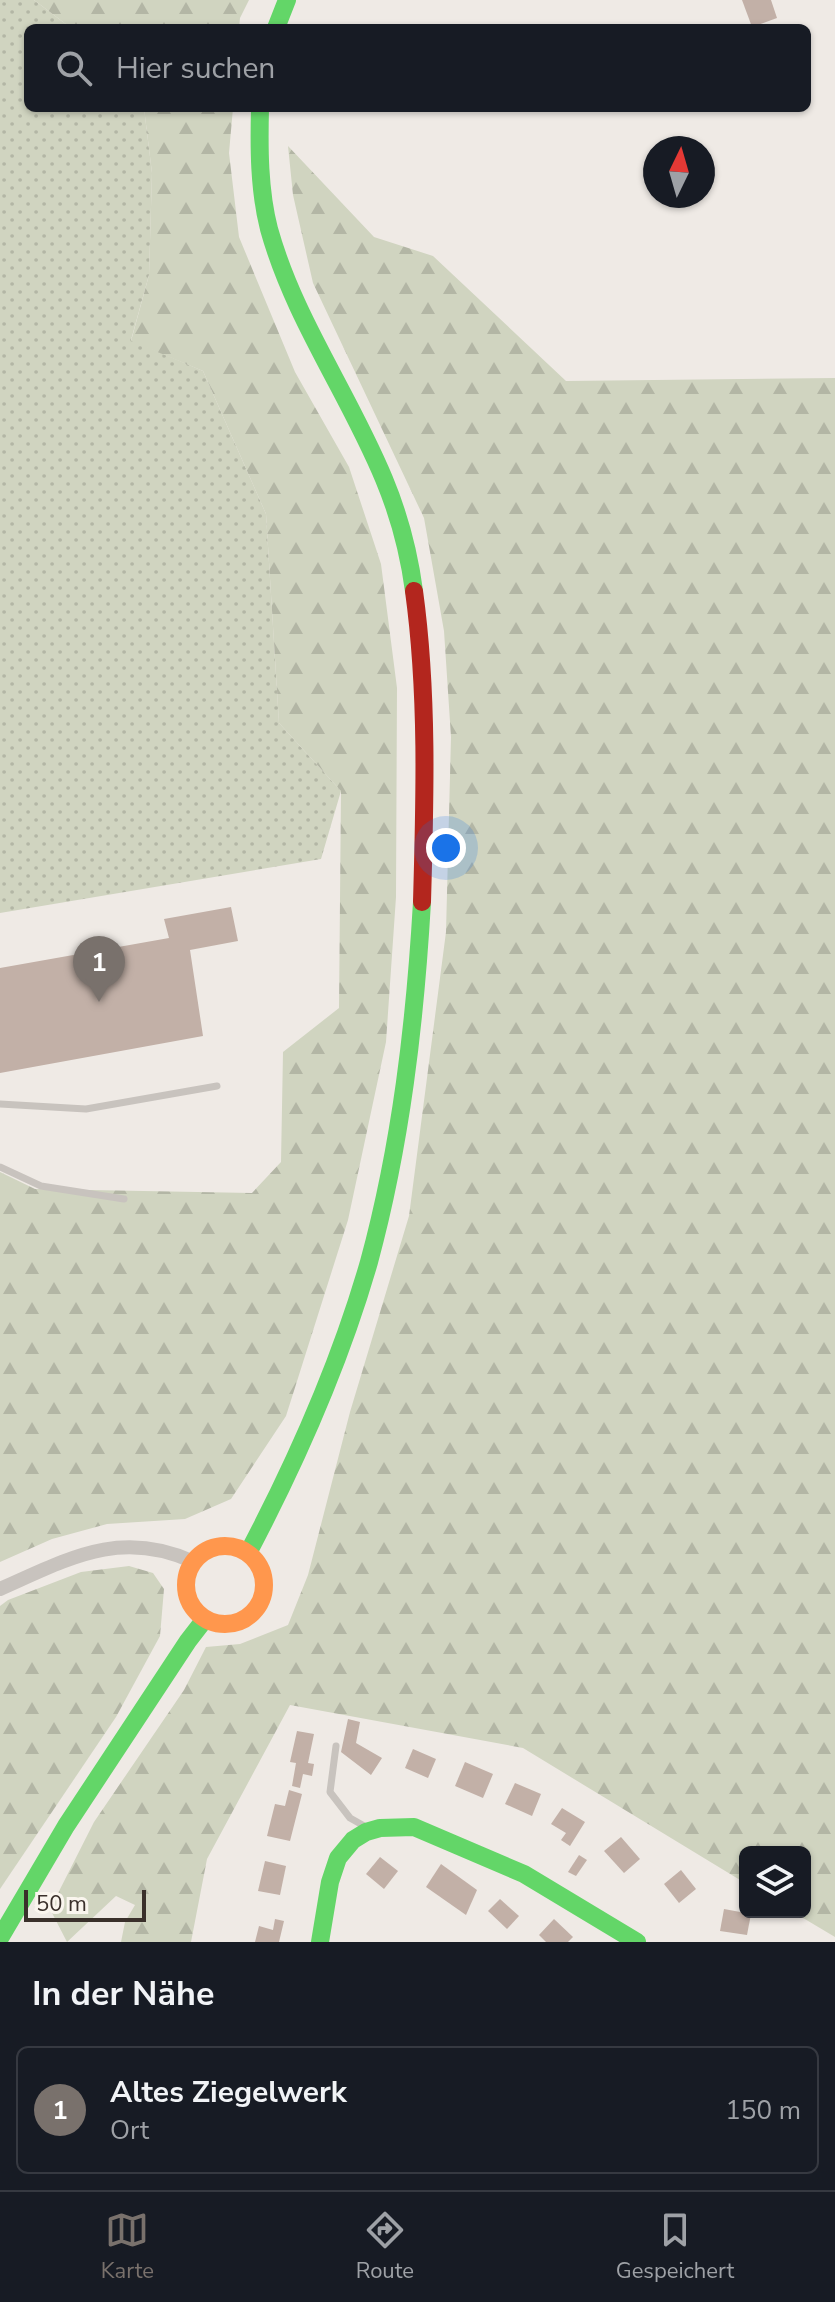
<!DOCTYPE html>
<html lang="de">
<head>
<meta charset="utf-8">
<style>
  body { margin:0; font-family:"Nunito Sans",sans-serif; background:#242831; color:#f1f3f6 }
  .controls { position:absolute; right:24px; bottom:24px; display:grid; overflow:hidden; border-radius:12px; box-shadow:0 2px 6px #0004 }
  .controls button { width:72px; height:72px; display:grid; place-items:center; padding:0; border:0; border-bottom:2px solid #363941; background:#171b24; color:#f1f3f6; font:40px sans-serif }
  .compass { position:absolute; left:643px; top:136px; width:72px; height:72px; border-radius:50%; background:#171b24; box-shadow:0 2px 6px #0004; rotate:5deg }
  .scale { position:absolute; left:24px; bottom:20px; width:122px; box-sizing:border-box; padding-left:8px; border:4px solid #3a302b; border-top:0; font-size:22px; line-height:28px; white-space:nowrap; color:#3a302b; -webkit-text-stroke:6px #faf5ee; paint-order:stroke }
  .you { position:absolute; left:446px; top:848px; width:28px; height:28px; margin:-20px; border:6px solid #fff; border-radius:50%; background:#1a73e8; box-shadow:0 0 0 12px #1a73e833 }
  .badge { display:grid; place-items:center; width:52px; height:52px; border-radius:50%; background:#79716c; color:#fff; font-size:26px; font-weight:700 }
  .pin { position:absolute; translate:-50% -66px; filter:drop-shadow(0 2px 4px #0008) }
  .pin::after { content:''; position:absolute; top:42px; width:28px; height:24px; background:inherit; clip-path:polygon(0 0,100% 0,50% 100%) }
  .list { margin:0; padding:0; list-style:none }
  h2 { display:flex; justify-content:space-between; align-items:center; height:104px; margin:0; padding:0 32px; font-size:34px }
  h2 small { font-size:26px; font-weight:400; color:#9ea1a6 }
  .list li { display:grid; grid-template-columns:52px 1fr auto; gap:24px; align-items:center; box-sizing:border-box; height:128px; margin:0 16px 16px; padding:0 16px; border:2px solid #363941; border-radius:12px }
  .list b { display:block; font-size:30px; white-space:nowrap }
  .list p { margin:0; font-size:26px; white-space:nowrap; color:#9ea1a6 }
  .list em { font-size:26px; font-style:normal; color:#9ea1a6 }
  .icon { flex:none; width:44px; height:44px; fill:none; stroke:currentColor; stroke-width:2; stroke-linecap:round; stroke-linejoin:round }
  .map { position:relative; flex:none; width:835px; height:1942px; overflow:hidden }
  .search { position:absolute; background:#171b24; box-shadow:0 2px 6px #0004; left:24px; right:24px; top:24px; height:88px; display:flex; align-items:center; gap:20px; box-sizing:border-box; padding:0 28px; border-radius:12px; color:#9ea1a6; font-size:30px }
  .sheet { height:248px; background:#171b24 }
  nav { display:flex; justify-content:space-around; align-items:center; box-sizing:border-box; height:112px; border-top:2px solid #363941; background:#171b24; font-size:22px; color:#9ea1a6 }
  nav a { display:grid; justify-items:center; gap:4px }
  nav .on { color:#79716c }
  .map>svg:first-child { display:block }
</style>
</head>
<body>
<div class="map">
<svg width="835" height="1942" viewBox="0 0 835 1942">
  <defs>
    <pattern id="green-dots" width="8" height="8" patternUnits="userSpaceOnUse" patternTransform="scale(2)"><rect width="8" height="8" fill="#d0d4c0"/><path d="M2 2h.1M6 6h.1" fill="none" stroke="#b3b6a5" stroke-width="1.8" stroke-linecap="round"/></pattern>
    <pattern id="forest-firs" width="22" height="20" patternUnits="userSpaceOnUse" patternTransform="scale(2)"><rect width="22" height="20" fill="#d0d4c0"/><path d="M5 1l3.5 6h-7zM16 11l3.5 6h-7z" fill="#b3b6a5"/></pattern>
  </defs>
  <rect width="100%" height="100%" fill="#efeae5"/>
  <polygon fill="url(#green-dots)" points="0,0 34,0 71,28 28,28 28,108 144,108 152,173 149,275 131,340 203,371 266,514 279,723 341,791 321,859 0,913"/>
  <g fill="url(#forest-firs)">
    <polygon points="34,0 249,0 240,18 239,28 71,28"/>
    <polygon points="144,108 233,108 229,153 239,237 295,372 349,467 381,564 397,688 396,897 386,1042 348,1220 286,1416 231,1499 185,1519 107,1524 52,1539 0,1562 0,1172 35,1189 252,1193 281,1162 283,1052 339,1008 341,791 279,723 266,514 203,371 131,341 149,275 152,173"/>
    <polygon points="288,146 374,237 433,256 566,381 835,378 835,1937 793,1912 805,1912 805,1852 745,1852 745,1883 523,1748 290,1705 207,1859 191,1942 121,1942 125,1922 135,1905 116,1896 67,1942 50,1909 94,1822 184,1690 206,1647 240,1644 288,1625 308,1575 350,1412 409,1216 446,932 451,737 444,631 424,518 313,283 293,195"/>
    <polygon points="129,1566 153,1573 164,1589 160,1636 116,1717 0,1889 0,1606 8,1600 81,1572"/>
  </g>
  <g fill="#c2b0a7">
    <polygon points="742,0 771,0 777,18 752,27"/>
    <polygon points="231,907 238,941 190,950 203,1036 0,1073 0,968 169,938 164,919"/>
    <polygon points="348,1719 360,1722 356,1743 382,1758 371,1775 341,1752"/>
    <polygon points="297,1731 314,1734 308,1763 314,1764 312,1776 303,1774 300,1788 292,1786 296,1763 290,1762"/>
    <polygon points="413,1749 436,1759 428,1778 405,1768"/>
    <polygon points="465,1762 493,1774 483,1798 455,1786"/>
    <polygon points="515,1783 541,1794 532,1816 505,1804"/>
    <polygon points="289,1790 302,1794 290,1841 267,1836 275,1804 285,1806"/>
    <polygon points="562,1808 585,1822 570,1846 561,1840 566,1833 551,1824"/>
    <polygon points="621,1837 640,1859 624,1873 604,1851"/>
    <polygon points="579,1855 587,1860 576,1876 568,1872"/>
    <polygon points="380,1857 398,1871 384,1889 366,1874"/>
    <polygon points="265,1861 286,1866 280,1895 258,1891"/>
    <polygon points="441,1864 477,1890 466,1915 426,1887"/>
    <polygon points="681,1870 696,1889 679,1903 664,1884"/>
    <polygon points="500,1899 519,1916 507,1929 488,1911"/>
    <polygon points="724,1909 751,1914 747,1935 720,1931"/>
    <polygon points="275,1919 284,1921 279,1942 255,1942 259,1926 273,1930"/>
    <polygon points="554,1919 573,1937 568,1942 546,1942 539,1935"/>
  </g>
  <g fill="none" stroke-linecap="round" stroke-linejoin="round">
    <g stroke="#c8c3be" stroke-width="7">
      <polyline points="0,1104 86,1109 217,1086"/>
      <polyline points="0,1167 41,1186 124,1199"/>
      <polyline points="336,1746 330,1792 350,1818 366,1827"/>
    </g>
    <path stroke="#c8c3be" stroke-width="14" d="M0,1589C68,1559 120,1528 194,1562"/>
    <g stroke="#63d668" stroke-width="18">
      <polyline points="276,28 287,0"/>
      <path d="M260,108C259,148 259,190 269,229C294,319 349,394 384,479C399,515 409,553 414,591"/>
      <path d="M248,1553C297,1460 340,1363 369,1262C401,1144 415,1023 422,902"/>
      <polyline points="0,1938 66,1826 188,1641 205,1619"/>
      <polyline points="320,1942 330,1882 338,1858 353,1840 366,1832 380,1828 414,1827 524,1874 637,1942"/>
    </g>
    <circle stroke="#ff974d" stroke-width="18" cx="225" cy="1585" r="39"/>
    <path stroke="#b3261e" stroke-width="18" d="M414,591C428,693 425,798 422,902"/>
  </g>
</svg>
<div class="controls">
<button><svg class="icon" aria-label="layers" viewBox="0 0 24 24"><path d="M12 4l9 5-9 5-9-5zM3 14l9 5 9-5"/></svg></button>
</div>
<svg class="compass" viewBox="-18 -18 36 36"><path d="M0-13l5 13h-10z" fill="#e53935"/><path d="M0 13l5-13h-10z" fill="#9ea1a6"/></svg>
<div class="scale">50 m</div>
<div class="you"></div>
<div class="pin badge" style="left:99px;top:1002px">1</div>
<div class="search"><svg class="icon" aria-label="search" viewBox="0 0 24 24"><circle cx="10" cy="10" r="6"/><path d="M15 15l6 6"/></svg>Hier suchen</div>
</div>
<section class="sheet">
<h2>In der Nähe<small></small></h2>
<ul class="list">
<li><span class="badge">1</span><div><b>Altes Ziegelwerk</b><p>Ort</p></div><em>150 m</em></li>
</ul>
</section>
<nav>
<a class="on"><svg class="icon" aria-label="map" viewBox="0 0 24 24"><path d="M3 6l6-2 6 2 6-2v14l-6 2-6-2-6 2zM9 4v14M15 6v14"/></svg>Karte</a>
<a><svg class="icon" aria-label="directions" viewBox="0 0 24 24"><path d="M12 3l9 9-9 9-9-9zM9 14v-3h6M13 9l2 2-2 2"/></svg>Route</a>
<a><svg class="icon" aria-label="saved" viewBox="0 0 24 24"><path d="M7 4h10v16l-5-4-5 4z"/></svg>Gespeichert</a>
</nav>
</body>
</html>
